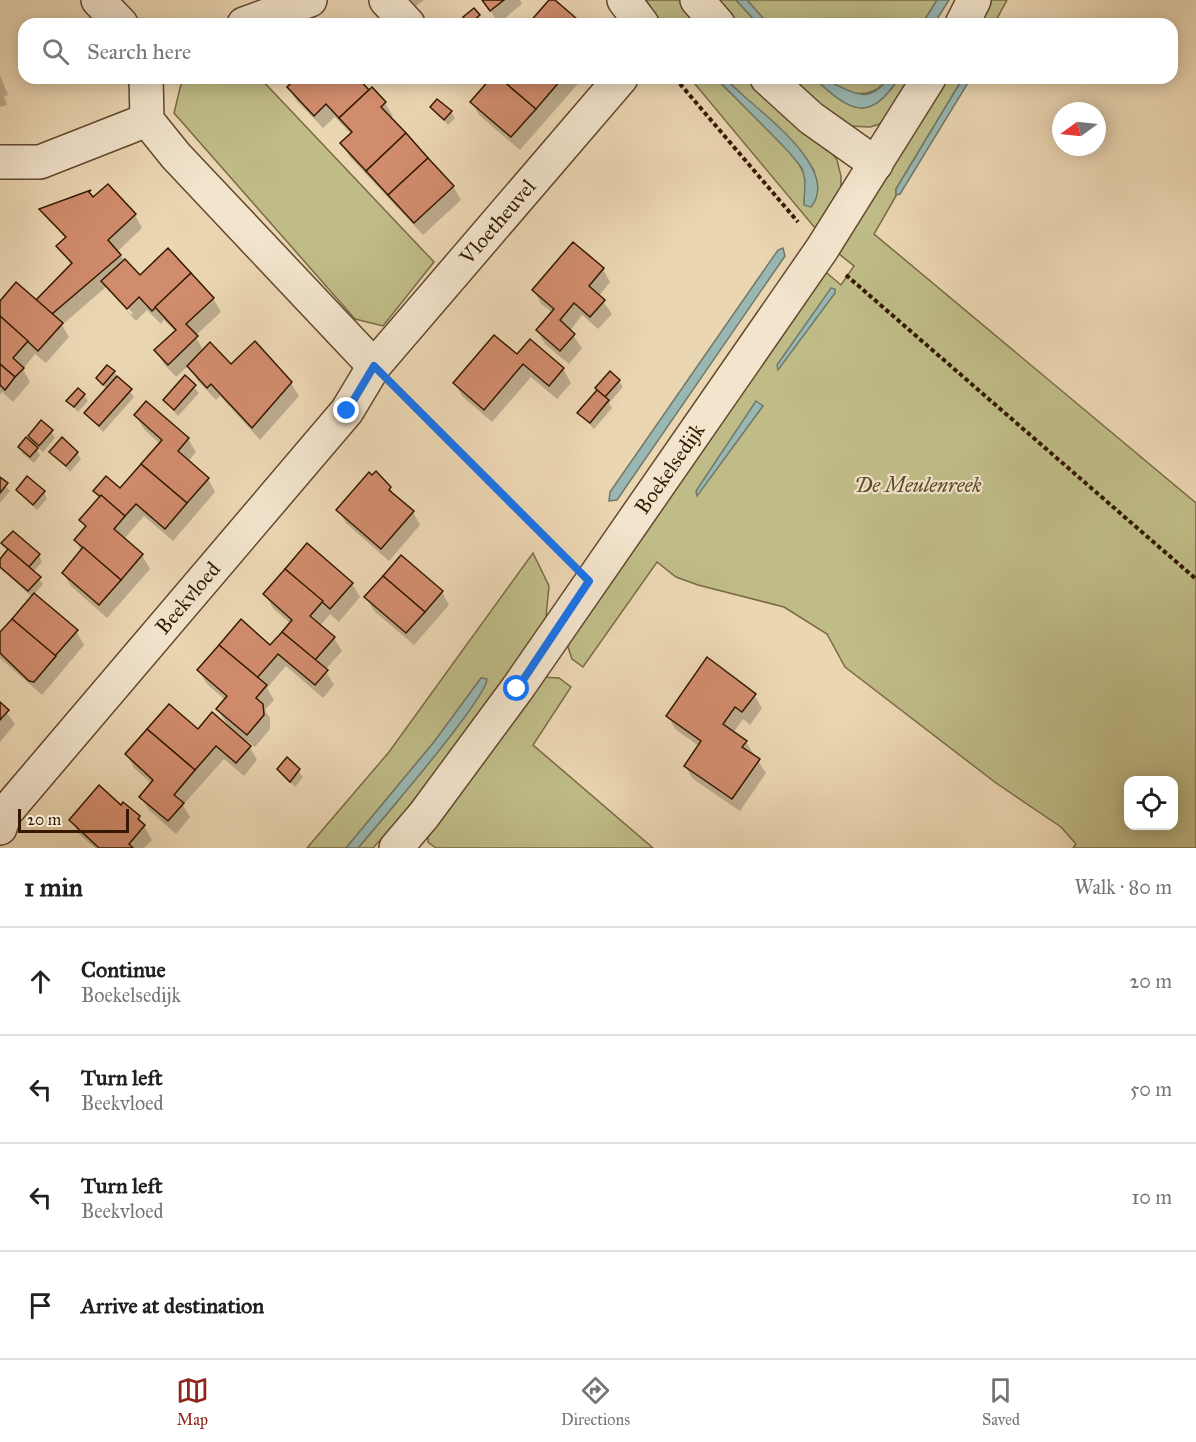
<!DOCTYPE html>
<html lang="en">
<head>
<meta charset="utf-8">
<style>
  body { margin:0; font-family:"IM FELL Great Primer",serif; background:#f6f6f6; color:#202124 }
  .controls { position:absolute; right:18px; bottom:18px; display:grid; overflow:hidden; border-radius:12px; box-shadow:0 3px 15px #0003 }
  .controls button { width:54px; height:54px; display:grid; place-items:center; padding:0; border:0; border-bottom:2px solid #e0e0e0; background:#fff; color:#202124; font:30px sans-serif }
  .compass { position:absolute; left:1052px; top:102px; width:54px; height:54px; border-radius:50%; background:#fff; box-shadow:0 3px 15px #0003; rotate:255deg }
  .scale { position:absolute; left:18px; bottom:15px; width:111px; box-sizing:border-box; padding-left:6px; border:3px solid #341900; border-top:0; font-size:16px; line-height:21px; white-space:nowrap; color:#341900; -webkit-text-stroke:4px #f2e4cd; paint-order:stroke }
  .stop { position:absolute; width:18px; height:18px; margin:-14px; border:4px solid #1a73e8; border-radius:50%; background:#fff }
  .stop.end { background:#1a73e8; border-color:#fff; box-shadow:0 2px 6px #0008 }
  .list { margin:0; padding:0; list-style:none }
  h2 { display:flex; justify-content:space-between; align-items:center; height:78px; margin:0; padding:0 24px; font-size:26px }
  h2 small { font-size:20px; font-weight:400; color:#757577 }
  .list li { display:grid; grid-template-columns:39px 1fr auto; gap:18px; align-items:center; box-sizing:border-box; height:108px; padding:0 24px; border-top:2px solid #e0e0e0 }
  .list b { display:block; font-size:22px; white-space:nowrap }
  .list p { margin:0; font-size:20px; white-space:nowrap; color:#757577 }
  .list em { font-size:20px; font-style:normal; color:#757577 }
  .icon { flex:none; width:33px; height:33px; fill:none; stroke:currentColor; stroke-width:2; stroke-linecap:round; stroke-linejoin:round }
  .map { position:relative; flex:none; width:1196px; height:848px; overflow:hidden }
  .search { position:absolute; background:#fff; box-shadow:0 3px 15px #0003; left:18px; right:18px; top:18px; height:66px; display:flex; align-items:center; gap:15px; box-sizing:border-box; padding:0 21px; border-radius:18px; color:#757577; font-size:22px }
  .sheet { height:510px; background:#fff }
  nav { display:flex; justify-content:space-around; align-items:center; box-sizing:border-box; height:84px; border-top:2px solid #e0e0e0; background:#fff; font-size:16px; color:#757577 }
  nav a { display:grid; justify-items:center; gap:3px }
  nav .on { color:#8f2418 }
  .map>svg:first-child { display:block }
</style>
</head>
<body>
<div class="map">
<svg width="1196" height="848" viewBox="0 0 1196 848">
  <rect width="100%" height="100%" fill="#ebd6b2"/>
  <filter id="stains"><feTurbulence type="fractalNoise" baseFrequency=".00333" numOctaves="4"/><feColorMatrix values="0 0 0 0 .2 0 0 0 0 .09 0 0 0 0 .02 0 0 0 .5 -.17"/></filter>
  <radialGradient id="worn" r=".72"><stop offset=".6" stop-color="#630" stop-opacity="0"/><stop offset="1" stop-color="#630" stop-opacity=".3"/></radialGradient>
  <g fill="#bfbc87" stroke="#7a6a44" stroke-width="1.5" fill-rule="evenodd">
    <polygon points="646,0 685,0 703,24 662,24"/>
    <polygon points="710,0 736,0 758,24 728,24"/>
    <polygon points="747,0 937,0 922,24 768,24"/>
    <polygon points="985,0 1007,0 994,24 972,24"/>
    <polygon points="193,78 260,78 434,262 383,326 355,319 174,113 181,84"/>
    <path d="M690,78H716C736,101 792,147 802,170C807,180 806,191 804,202L817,192L814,170L725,78H750L827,146L837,160L841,176V195L820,234Z"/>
    <path d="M784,78H814C849,110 868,125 899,78H919L883,123L870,127L848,126Z"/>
    <path d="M825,78H888C872,102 844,95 825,78Z"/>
    <path d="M941,78H963L896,189V196L874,234L1196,503V848H1073L1076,844L1061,827L996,783L845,667L827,634L784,607L698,585L676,577L657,562L583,667L572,659L565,638L821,268L841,285L854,266L834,250ZM1128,780H1174V826H1128Z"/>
    <polygon points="533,553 549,586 545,627 437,777 373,848 358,848 397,802 486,679 481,678 434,742 346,848 307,848 389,752"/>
    <polygon points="540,677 559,678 571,687 533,745 653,848 436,848 428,842 428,825"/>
  </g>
  <g fill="#99b8b3" stroke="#71786b" stroke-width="1.5">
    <polygon points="736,0 747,0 768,24 758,24"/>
    <polygon points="937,0 949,0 934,24 922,24"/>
    <path d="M716,78H725C748,105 844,166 811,207L804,205L805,180L802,168L788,151Z"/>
    <path d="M814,78C840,78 863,115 888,78H899C868,125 849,110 814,78Z"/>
    <polygon points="963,78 971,78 900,194 896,195 896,189"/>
    <polygon points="783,248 785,256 617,500 609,501 610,492 778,250"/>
    <polygon points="831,288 835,289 835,293 778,370 777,365"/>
    <polygon points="756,401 763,406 697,496 696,491"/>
    <path d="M481,678L487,679C486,700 378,824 358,848H346L434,742Z"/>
  </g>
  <g fill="#0003">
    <polygon points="411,0 424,0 416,6"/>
    <polygon points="482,0 520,0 522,4 499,23"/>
    <polygon points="479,16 482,22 480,24 469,24 465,17"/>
    <polygon points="0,75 8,95 4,96 7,105 0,107"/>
    <polygon points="298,78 356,78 369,92 385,103 393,116 390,119 453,186 461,200 423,235 350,157 342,143 351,134 335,117 323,128 296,100 289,87"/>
    <polygon points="492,78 583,78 520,150 479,115 472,102"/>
    <polygon points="432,108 451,112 455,118 448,125"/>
    <polygon points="93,199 135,215 142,228 117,252 140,277 213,298 221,312 195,336 204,351 231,366 291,383 299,396 260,440 220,396 216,400 197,380 189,365 176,377 164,364 156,351 176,332 164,320 161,324 147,310 136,321 109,292 131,315 133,313 106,287 62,325 69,337 46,363 35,354 23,369 30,382 13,402 2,392 0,395 0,303 37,302 41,294 72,266 58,246 66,239 42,209"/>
    <polygon points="603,269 610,282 599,296 612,314 598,329 582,315 570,331 582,348 569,364 545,344 537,330 553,313 541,304 534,290"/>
    <polygon points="531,342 563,369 571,383 557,399 531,377 492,422 462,396 455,383 517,357"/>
    <polygon points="114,372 134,397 103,432 86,413 107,390 98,379"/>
    <polygon points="185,377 199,393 178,416 164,400"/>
    <polygon points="619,381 623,387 609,403 612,408 594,429 579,413 598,391 596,388"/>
    <polygon points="84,395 88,401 78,412 68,401"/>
    <polygon points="136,416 188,439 196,452 188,462 208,479 215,492 173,541 144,516 124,539 142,555 150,569 107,618 71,586 63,573 82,552 76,541 86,528 81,520 99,499 95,491 121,490 160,444 144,429"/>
    <polygon points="51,431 55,438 43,452 34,444 40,455 34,463 23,454 20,448 35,447 29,437"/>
    <polygon points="51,452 77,453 81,459 70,472"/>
    <polygon points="0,479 10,491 0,503"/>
    <polygon points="390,488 396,498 413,512 420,525 389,561 346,523 338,510"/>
    <polygon points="17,490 44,492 47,499 37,510"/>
    <polygon points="3,543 39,555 42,562 33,572 43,584 34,595 76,631 84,645 42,695 0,658 0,635 32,597 0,568 0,561 8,551"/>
    <polygon points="352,584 360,597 339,622 330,614 320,626 334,638 342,651 325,670 334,685 323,698 286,666 267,688 274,700 265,710 270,718 270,729 255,747 246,740 257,760 244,776 224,759 183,805 190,817 176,834 149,810 141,797 152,784 134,768 127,754 198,731 229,728 218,709 225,700 207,684 199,671 270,647 291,624 273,608 265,594"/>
    <polygon points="442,592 449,605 414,645 374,611 366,597"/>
    <polygon points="754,695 762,708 750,725 743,719 733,733 746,742 766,773 740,811 693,779 685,766 699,746 675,729 668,716"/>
    <polygon points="0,704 15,724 0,742"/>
    <polygon points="287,759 303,777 295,787 279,769"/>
    <polygon points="121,807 139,817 152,840 144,848 95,848 79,834 71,820"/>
  </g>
  <g fill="#d18c6d" stroke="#341900" stroke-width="1.5">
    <polygon points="482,0 504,0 490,11"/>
    <polygon points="549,0 555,0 577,19 572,24 528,24"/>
    <polygon points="474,8 480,15 469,24 463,17"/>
    <polygon points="296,78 358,78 369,90 339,118 326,104 314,116 287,87"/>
    <polygon points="491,78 500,78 536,109 511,137 470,102"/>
    <polygon points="500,78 557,78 560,81 536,109"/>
    <polygon points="372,87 386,102 381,107 406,133 366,171 340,143 352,132 339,118"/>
    <polygon points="437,99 452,111 444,120 430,107"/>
    <polygon points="406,133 428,158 388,195 366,171"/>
    <polygon points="428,158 454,186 414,223 388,195"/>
    <polygon points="108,184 136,214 108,240 121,255 52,314 36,300 72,263 56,246 66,237 39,209 91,190 89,192 93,197"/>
    <polygon points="573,242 604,268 589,286 605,300 590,317 574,303 560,320 575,334 560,351 536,330 554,309 532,290"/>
    <polygon points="168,248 191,273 152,311 139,297 127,309 101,281 125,259 140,275"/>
    <polygon points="191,273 214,298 186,324 198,336 168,365 154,350 176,330 155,307"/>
    <polygon points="16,282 63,323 38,351 0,316 0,301"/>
    <polygon points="0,316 28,341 13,358 24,368 15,377 0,364"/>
    <polygon points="494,335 517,354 530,339 564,368 549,386 523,364 484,410 453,383"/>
    <polygon points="255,341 292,382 252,428 211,384 207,388 187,366 210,342 231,364"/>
    <polygon points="0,364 15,377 5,390 0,385"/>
    <polygon points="107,365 115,371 103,385 96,378"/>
    <polygon points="610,371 620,380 605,397 595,388"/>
    <polygon points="185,375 196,385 174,410 163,400"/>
    <polygon points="117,376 132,389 99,426 84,413"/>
    <polygon points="78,388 85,394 74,407 66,401"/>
    <polygon points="597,390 609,400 590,423 577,413"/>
    <polygon points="146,401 189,438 178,451 209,478 187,503 141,464 162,440 134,415"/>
    <polygon points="41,420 53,430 39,446 28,436"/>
    <polygon points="26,437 38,448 30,457 18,447"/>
    <polygon points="62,437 78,452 66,466 49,452"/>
    <polygon points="141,464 187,503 165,529 136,504 125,516 93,491 106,476 120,488"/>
    <polygon points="376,471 391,487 389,490 414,511 381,549 336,510 369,472 372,475"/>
    <polygon points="27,476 45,491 33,505 16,490"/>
    <polygon points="0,477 8,483 0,493"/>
    <polygon points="101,495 125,516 114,529 143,554 121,580 74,540 86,526 79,520"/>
    <polygon points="13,531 40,554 29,567 1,543"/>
    <polygon points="307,543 353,583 330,609 285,569"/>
    <polygon points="83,547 121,580 99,605 62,573"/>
    <polygon points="8,549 41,577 28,591 0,567 0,559"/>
    <polygon points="401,555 443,591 425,612 383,576"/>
    <polygon points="285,569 323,601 310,616 335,637 315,660 282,632 292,620 263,594"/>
    <polygon points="383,576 425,612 406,633 364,597"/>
    <polygon points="34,593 78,630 55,656 12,619"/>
    <polygon points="12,619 56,656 34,682 29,681 0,653 0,632"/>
    <polygon points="241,619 270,645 282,632 328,670 315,685 278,654 257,678 219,645"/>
    <polygon points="219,645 267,685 256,698 263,704 264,715 247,735 216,709 227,696 197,670"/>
    <polygon points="707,657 756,694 742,712 735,707 723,724 747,741 742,747 760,759 732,799 684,766 701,741 666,716"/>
    <polygon points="0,702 9,710 0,720"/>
    <polygon points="169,704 198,729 212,712 251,746 236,763 216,746 195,770 147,729"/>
    <polygon points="147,729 195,770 174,795 184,803 168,821 139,797 153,780 125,754"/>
    <polygon points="287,757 300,769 290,782 277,769"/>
    <polygon points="99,785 121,805 123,802 140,816 138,819 145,825 129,844 133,848 99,848 69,820"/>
  </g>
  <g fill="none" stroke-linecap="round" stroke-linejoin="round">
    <defs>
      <g id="minor">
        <polyline points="98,0 121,24"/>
        <polyline points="386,0 408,24"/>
        <polyline points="624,0 642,24"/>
        <polyline points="697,0 718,24"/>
        <polyline points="244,24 310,0"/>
        <polyline points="962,24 974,0"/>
        <polyline points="146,78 147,120 176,156 374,366"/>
        <polyline points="767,78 811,118 876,164"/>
        <polyline points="0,162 40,162 147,120"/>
        <path id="s1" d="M0,828L5,813L347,411L374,366L621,78"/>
        <path id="s2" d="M396,848L424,815L517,689L822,249L929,78"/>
      </g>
    </defs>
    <use href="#minor" stroke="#62482c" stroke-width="36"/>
    <g stroke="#341900" stroke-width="4" stroke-dasharray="4.5 3" stroke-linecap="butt">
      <polyline points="675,78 798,222"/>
      <polyline points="846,275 1196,579"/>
      <polyline points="401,391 566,559"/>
    </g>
    <use href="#minor" stroke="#f2e4cd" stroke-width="33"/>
  </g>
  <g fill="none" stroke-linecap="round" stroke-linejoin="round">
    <polyline stroke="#1a73e8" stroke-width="8" points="347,411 374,366 589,581 517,689"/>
  </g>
  <g text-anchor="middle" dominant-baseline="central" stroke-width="4.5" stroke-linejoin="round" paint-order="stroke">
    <g font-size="21" fill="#341900" stroke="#f2e4cd">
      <text stroke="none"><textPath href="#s1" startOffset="786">Vloetheuvel</textPath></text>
      <text stroke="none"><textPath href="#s2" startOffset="468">Boekelsedijk</textPath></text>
      <text stroke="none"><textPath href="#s1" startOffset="298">Beekvloed</textPath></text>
    </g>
    <g font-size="21" font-style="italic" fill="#5e4a28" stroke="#f2e4cd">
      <text x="918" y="485">De Meulenreek</text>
    </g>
  </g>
  <rect width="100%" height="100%" filter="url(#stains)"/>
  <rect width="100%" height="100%" fill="url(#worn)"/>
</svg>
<div class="controls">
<button><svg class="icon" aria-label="locate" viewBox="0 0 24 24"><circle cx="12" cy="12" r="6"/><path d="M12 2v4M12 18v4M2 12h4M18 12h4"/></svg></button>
</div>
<svg class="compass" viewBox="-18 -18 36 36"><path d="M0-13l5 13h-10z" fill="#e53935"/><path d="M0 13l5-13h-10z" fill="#757577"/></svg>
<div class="scale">20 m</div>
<div class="stop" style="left:517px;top:689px"></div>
<div class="stop end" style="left:347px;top:411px"></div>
<div class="search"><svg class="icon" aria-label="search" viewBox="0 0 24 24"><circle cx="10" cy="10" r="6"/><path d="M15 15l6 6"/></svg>Search here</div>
</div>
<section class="sheet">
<h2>1 min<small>Walk · 80 m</small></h2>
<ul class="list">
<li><svg class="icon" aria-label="ahead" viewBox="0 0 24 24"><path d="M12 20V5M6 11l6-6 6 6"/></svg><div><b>Continue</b><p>Boekelsedijk</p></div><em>20 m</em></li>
<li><svg class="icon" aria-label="left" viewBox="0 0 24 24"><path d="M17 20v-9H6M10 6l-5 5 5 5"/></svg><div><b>Turn left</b><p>Beekvloed</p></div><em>50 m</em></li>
<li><svg class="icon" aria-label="left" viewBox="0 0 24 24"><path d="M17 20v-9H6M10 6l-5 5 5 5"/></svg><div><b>Turn left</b><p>Beekvloed</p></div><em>10 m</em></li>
<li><svg class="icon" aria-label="arrive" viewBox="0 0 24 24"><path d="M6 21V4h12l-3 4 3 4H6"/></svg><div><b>Arrive at destination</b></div></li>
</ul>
</section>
<nav>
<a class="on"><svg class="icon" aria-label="map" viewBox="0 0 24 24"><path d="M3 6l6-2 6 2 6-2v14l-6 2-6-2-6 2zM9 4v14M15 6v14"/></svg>Map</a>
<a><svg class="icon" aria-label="directions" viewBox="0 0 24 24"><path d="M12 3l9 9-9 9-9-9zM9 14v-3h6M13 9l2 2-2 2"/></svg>Directions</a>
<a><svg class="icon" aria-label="saved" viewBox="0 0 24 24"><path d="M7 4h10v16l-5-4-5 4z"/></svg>Saved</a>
</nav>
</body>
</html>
